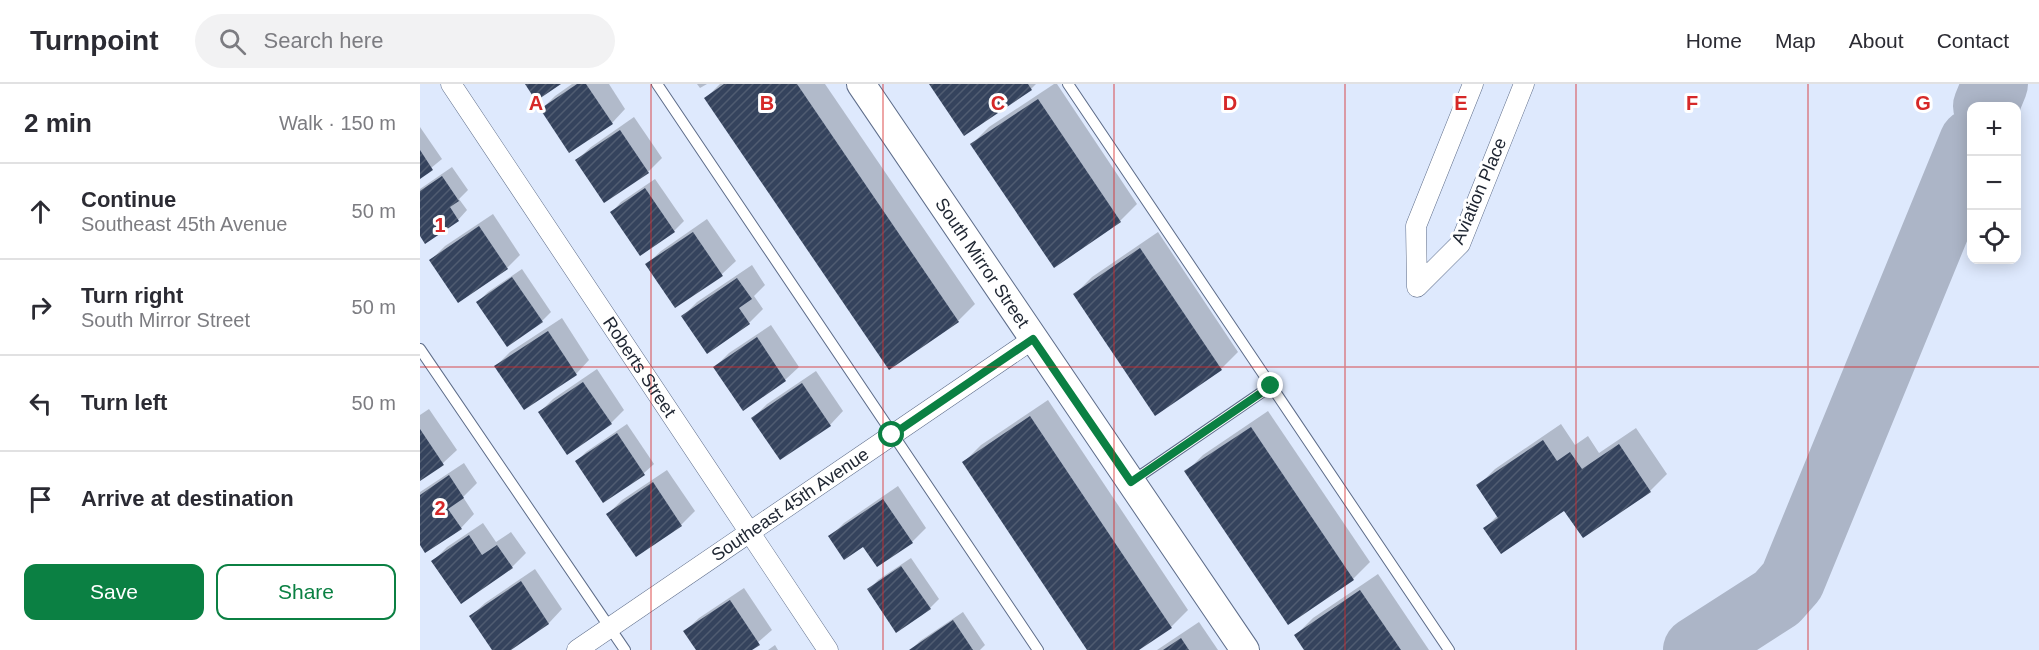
<!DOCTYPE html>
<html lang="en">
<head>
<meta charset="utf-8">
<style>
  body { margin:0; font-family:Arial,sans-serif; background:#f2f2f3; color:#2b2b33 }
  .controls { position:absolute; right:18px; top:18px; display:grid; overflow:hidden; border-radius:12px; box-shadow:0 3px 15px #0003 }
  .controls button { width:54px; height:54px; display:grid; place-items:center; padding:0; border:0; border-bottom:2px solid #e1e1e2; background:#fff; color:#2b2b33; font:30px sans-serif }
  .stop { position:absolute; width:18px; height:18px; margin:-14px; border:4px solid #0b8043; border-radius:50%; background:#fff }
  .stop.end { background:#0b8043; border-color:#fff; box-shadow:0 2px 6px #0008 }
  .list { margin:0; padding:0; list-style:none }
  h2 { display:flex; justify-content:space-between; align-items:center; height:78px; margin:0; padding:0 24px; font-size:26px }
  h2 small { font-size:20px; font-weight:400; color:#7c7c81 }
  .list li { display:grid; grid-template-columns:39px 1fr auto; gap:18px; align-items:center; box-sizing:border-box; height:96px; padding:0 24px; border-top:2px solid #e1e1e2 }
  .list b { display:block; font-size:22px; white-space:nowrap }
  .list p { margin:0; font-size:20px; white-space:nowrap; color:#7c7c81 }
  .list em { font-size:20px; font-style:normal; color:#7c7c81 }
  .actions { display:flex; gap:12px; padding:18px 24px }
  .actions a { flex:1; padding:14px 0; border:2px solid #0b8043; border-radius:12px; text-align:center; font-size:21px; color:#0b8043 }
  .actions .main { background:#0b8043; color:#fff }
  .icon { flex:none; width:33px; height:33px; fill:none; stroke:currentColor; stroke-width:2; stroke-linecap:round; stroke-linejoin:round }
  .map { position:relative; flex:none; width:1619px; height:566px; overflow:hidden }
  header { display:flex; align-items:center; gap:36px; box-sizing:border-box; height:84px; padding:0 30px; background:#fff; border-bottom:2px solid #e1e1e2 }
  header strong { font-size:28px }
  nav { display:flex; gap:33px; margin-inline-start:auto; font-size:21px }
  .search { width:420px; height:54px; background:#f2f2f3; display:flex; align-items:center; gap:15px; box-sizing:border-box; padding:0 21px; border-radius:33px; color:#7c7c81; font-size:22px }
  main { display:flex }
  aside { flex:1; background:#fff }
  .map>svg:first-child { display:block }
</style>
</head>
<body>
<header>
<strong>Turnpoint</strong>
<div class="search"><svg class="icon" aria-label="search" viewBox="0 0 24 24"><circle cx="10" cy="10" r="6"/><path d="M15 15l6 6"/></svg>Search here</div>
<nav><a>Home</a><a>Map</a><a>About</a><a>Contact</a></nav>
</header>
<main>
<aside>
<h2>2 min<small>Walk · 150 m</small></h2>
<ul class="list">
<li><svg class="icon" aria-label="ahead" viewBox="0 0 24 24"><path d="M12 20V5M6 11l6-6 6 6"/></svg><div><b>Continue</b><p>Southeast 45th Avenue</p></div><em>50 m</em></li>
<li><svg class="icon" aria-label="right" viewBox="0 0 24 24"><path d="M7 20v-9h11M14 6l5 5-5 5"/></svg><div><b>Turn right</b><p>South Mirror Street</p></div><em>50 m</em></li>
<li><svg class="icon" aria-label="left" viewBox="0 0 24 24"><path d="M17 20v-9H6M10 6l-5 5 5 5"/></svg><div><b>Turn left</b></div><em>50 m</em></li>
<li><svg class="icon" aria-label="arrive" viewBox="0 0 24 24"><path d="M6 21V4h12l-3 4 3 4H6"/></svg><div><b>Arrive at destination</b></div></li>
</ul>
<div class="actions"><a class="main">Save</a><a>Share</a></div>
</aside>
<div class="map">
<svg width="1619" height="566" viewBox="0 0 1619 566">
  <defs>
    <pattern id="building-hatch" width="6" height="6" patternUnits="userSpaceOnUse" patternTransform="scale(1.5)"><rect width="6" height="6" fill="#35435d"/><path d="M-1 1l2-2M0 6l6-6M5 7l2-2" fill="none" stroke="#505c71"/></pattern>
  </defs>
  <rect width="100%" height="100%" fill="#dee9fd"/>
  <g fill="#0003">
    <polygon points="152,0 189,0 205,25 192,39 122,25 135,12"/>
    <polygon points="277,0 287,0 280,4"/>
    <polygon points="300,0 405,0 555,220 538,237 286,14"/>
    <polygon points="511,0 616,0 611,5"/>
    <polygon points="634,0 637,0 717,120 700,137 634,181 552,60 569,43"/>
    <polygon points="214,33 242,74 228,88 185,117 157,76 171,63"/>
    <polygon points="0,43 22,75 0,93"/>
    <polygon points="32,83 48,106 39,115 47,126 38,136 0,149 0,105"/>
    <polygon points="235,95 264,137 254,147 192,128 201,118"/>
    <polygon points="73,130 100,171 87,184 11,176 25,162"/>
    <polygon points="287,135 316,177 302,190 227,180 241,167"/>
    <polygon points="738,148 818,268 801,285 655,210 672,193"/>
    <polygon points="332,181 345,201 334,212 343,225 329,239 287,268 263,232 277,218"/>
    <polygon points="102,185 131,228 122,237 58,218 68,208"/>
    <polygon points="142,234 169,276 156,290 76,282 90,268"/>
    <polygon points="351,241 379,283 365,296 323,325 295,283 309,269"/>
    <polygon points="177,285 204,326 191,339 120,328 133,315"/>
    <polygon points="396,287 423,327 410,341 333,334 347,320"/>
    <polygon points="628,316 768,526 751,543 716,566 669,566 544,378 561,361"/>
    <polygon points="9,325 37,366 23,379 0,395 0,331"/>
    <polygon points="848,327 950,478 933,495 868,539 766,388 783,371"/>
    <polygon points="207,340 234,380 224,389 184,417 157,377 166,368"/>
    <polygon points="1141,340 1155,361 1168,352 1179,369 1216,344 1247,390 1230,407 1065,444 1078,431 1058,402 1075,385"/>
    <polygon points="44,379 57,399 43,413 54,430 41,444 0,459 0,408"/>
    <polygon points="247,386 275,427 261,441 188,430 202,416"/>
    <polygon points="478,402 506,444 492,458 444,461 410,453 424,439"/>
    <polygon points="63,439 76,458 91,448 106,469 92,483 13,477 27,463"/>
    <polygon points="491,474 519,515 510,524 449,506 458,496"/>
    <polygon points="115,485 142,525 129,539 88,566 74,566 51,532 65,519"/>
    <polygon points="958,490 1009,566 886,566 876,551 893,534"/>
    <polygon points="324,504 352,546 329,566 278,566 265,547 279,534"/>
    <polygon points="543,528 565,561 560,566 491,566 500,557"/>
    <polygon points="779,538 798,566 737,566"/>
    <polygon points="355,561 358,566 348,566"/>
  </g>
  <g fill="none" stroke-linecap="round" stroke-linejoin="round">
    <g stroke="#acb5c7" stroke-width="66">
      <polyline points="1566,22 1575,0"/>
      <polyline points="1276,566 1357,514 1372,497 1552,58"/>
    </g>
  </g>
  <g fill="url(#building-hatch)">
    <polygon points="105,0 141,0 116,17"/>
    <polygon points="157,0 166,0 193,40 149,69 120,25"/>
    <polygon points="304,0 377,0 539,238 469,286 284,14"/>
    <polygon points="509,0 608,0 612,6 544,52"/>
    <polygon points="618,15 701,138 634,184 550,60"/>
    <polygon points="200,46 229,89 184,119 155,76"/>
    <polygon points="0,66 13,86 0,95"/>
    <polygon points="22,92 39,117 30,123 39,137 5,160 0,152 0,107"/>
    <polygon points="225,104 255,148 220,172 190,128"/>
    <polygon points="59,142 88,185 38,219 9,176"/>
    <polygon points="273,148 303,192 255,224 225,180"/>
    <polygon points="720,164 802,286 735,332 653,210"/>
    <polygon points="92,193 123,238 87,263 56,218"/>
    <polygon points="317,194 332,215 319,224 330,240 287,270 261,232"/>
    <polygon points="128,247 157,291 104,326 74,282"/>
    <polygon points="337,253 366,297 323,327 293,283"/>
    <polygon points="163,298 192,340 147,371 118,328"/>
    <polygon points="382,299 411,342 360,376 331,334"/>
    <polygon points="610,332 752,544 719,566 667,566 542,378"/>
    <polygon points="831,343 934,496 868,541 764,387"/>
    <polygon points="0,345 24,381 0,397"/>
    <polygon points="197,349 225,391 183,419 155,377"/>
    <polygon points="1123,356 1137,377 1150,368 1162,385 1199,360 1231,408 1163,454 1144,427 1081,470 1063,444 1078,434 1056,401"/>
    <polygon points="29,391 44,414 28,425 42,445 5,469 0,461 0,411"/>
    <polygon points="233,398 262,442 216,473 186,430"/>
    <polygon points="463,415 493,459 457,483 443,463 424,476 408,452"/>
    <polygon points="49,451 62,471 77,461 93,484 41,520 11,477"/>
    <polygon points="481,482 511,525 476,549 447,505"/>
    <polygon points="101,497 129,540 91,566 72,566 49,532"/>
    <polygon points="940,506 981,566 884,566 874,551"/>
    <polygon points="310,516 340,561 332,566 276,566 263,547"/>
    <polygon points="533,536 553,566 489,566"/>
    <polygon points="761,554 769,566 743,566"/>
  </g>
  <g fill="none" stroke-linecap="round" stroke-linejoin="round">
    <defs>
      <g id="lane">
        <polyline points="237,0 618,566"/>
        <polyline points="648,0 1029,566"/>
        <polyline points="0,265 205,566"/>
        <polyline points="711,398 851,302"/>
      </g>
      <g id="street">
        <path id="s1" d="M31,0L408,566"/>
        <polyline points="1053,0 996,142 997,203 1040,160 1104,0"/>
        <path id="s2" d="M157,566L613,255"/>
      </g>
      <g id="secondary">
        <path id="s3" d="M441,0L825,566"/>
      </g>
    </defs>
    <use href="#lane" stroke="#5e6d8a" stroke-width="12"/>
    <use href="#street" stroke="#5e6d8a" stroke-width="21"/>
    <use href="#secondary" stroke="#5e6d8a" stroke-width="30"/>
    <use href="#lane" stroke="#fff" stroke-width="10"/>
    <use href="#street" stroke="#fff" stroke-width="20"/>
    <use href="#secondary" stroke="#fff" stroke-width="28"/>
  </g>
  <g fill="none" stroke-linecap="round" stroke-linejoin="round">
    <polyline stroke="#0b8043" stroke-width="8" points="472,351 613,255 711,398 851,302"/>
  </g>
  <path fill="none" stroke="#d62828" stroke-width="1.5" stroke-opacity="0.55" d="M231,0V566M463,0V566M694,0V566M925,0V566M1156,0V566M1388,0V566M0,283H1619"/>
  <g text-anchor="middle" dominant-baseline="central" stroke-width="6" stroke-linejoin="round" paint-order="stroke">
    <g font-size="18" fill="#202733" stroke="#fff">
      <text transform="translate(1059 107) rotate(-67)">Aviation Place</text>
      <text stroke="none"><textPath href="#s3" startOffset="216">South Mirror Street</textPath></text>
      <text stroke="none"><textPath href="#s1" startOffset="340">Roberts Street</textPath></text>
      <text stroke="none"><textPath href="#s2" startOffset="258">Southeast 45th Avenue</textPath></text>
    </g>
  </g>
  <g font-size="20" text-anchor="middle" font-weight="bold" fill="#d62828" stroke="#fff" stroke-width="6" stroke-linejoin="round" paint-order="stroke">
    <text x="116" y="26">A</text>
    <text x="347" y="26">B</text>
    <text x="578" y="26">C</text>
    <text x="810" y="26">D</text>
    <text x="1041" y="26">E</text>
    <text x="1272" y="26">F</text>
    <text x="1503" y="26">G</text>
    <text x="20" y="148">1</text>
    <text x="20" y="431">2</text>
  </g>
</svg>
<div class="controls">
<button>+</button>
<button>−</button>
<button><svg class="icon" aria-label="locate" viewBox="0 0 24 24"><circle cx="12" cy="12" r="6"/><path d="M12 2v4M12 18v4M2 12h4M18 12h4"/></svg></button>
</div>
<div class="stop" style="left:472px;top:351px"></div>
<div class="stop end" style="left:851px;top:302px"></div>
</div>
</main>
</body>
</html>
